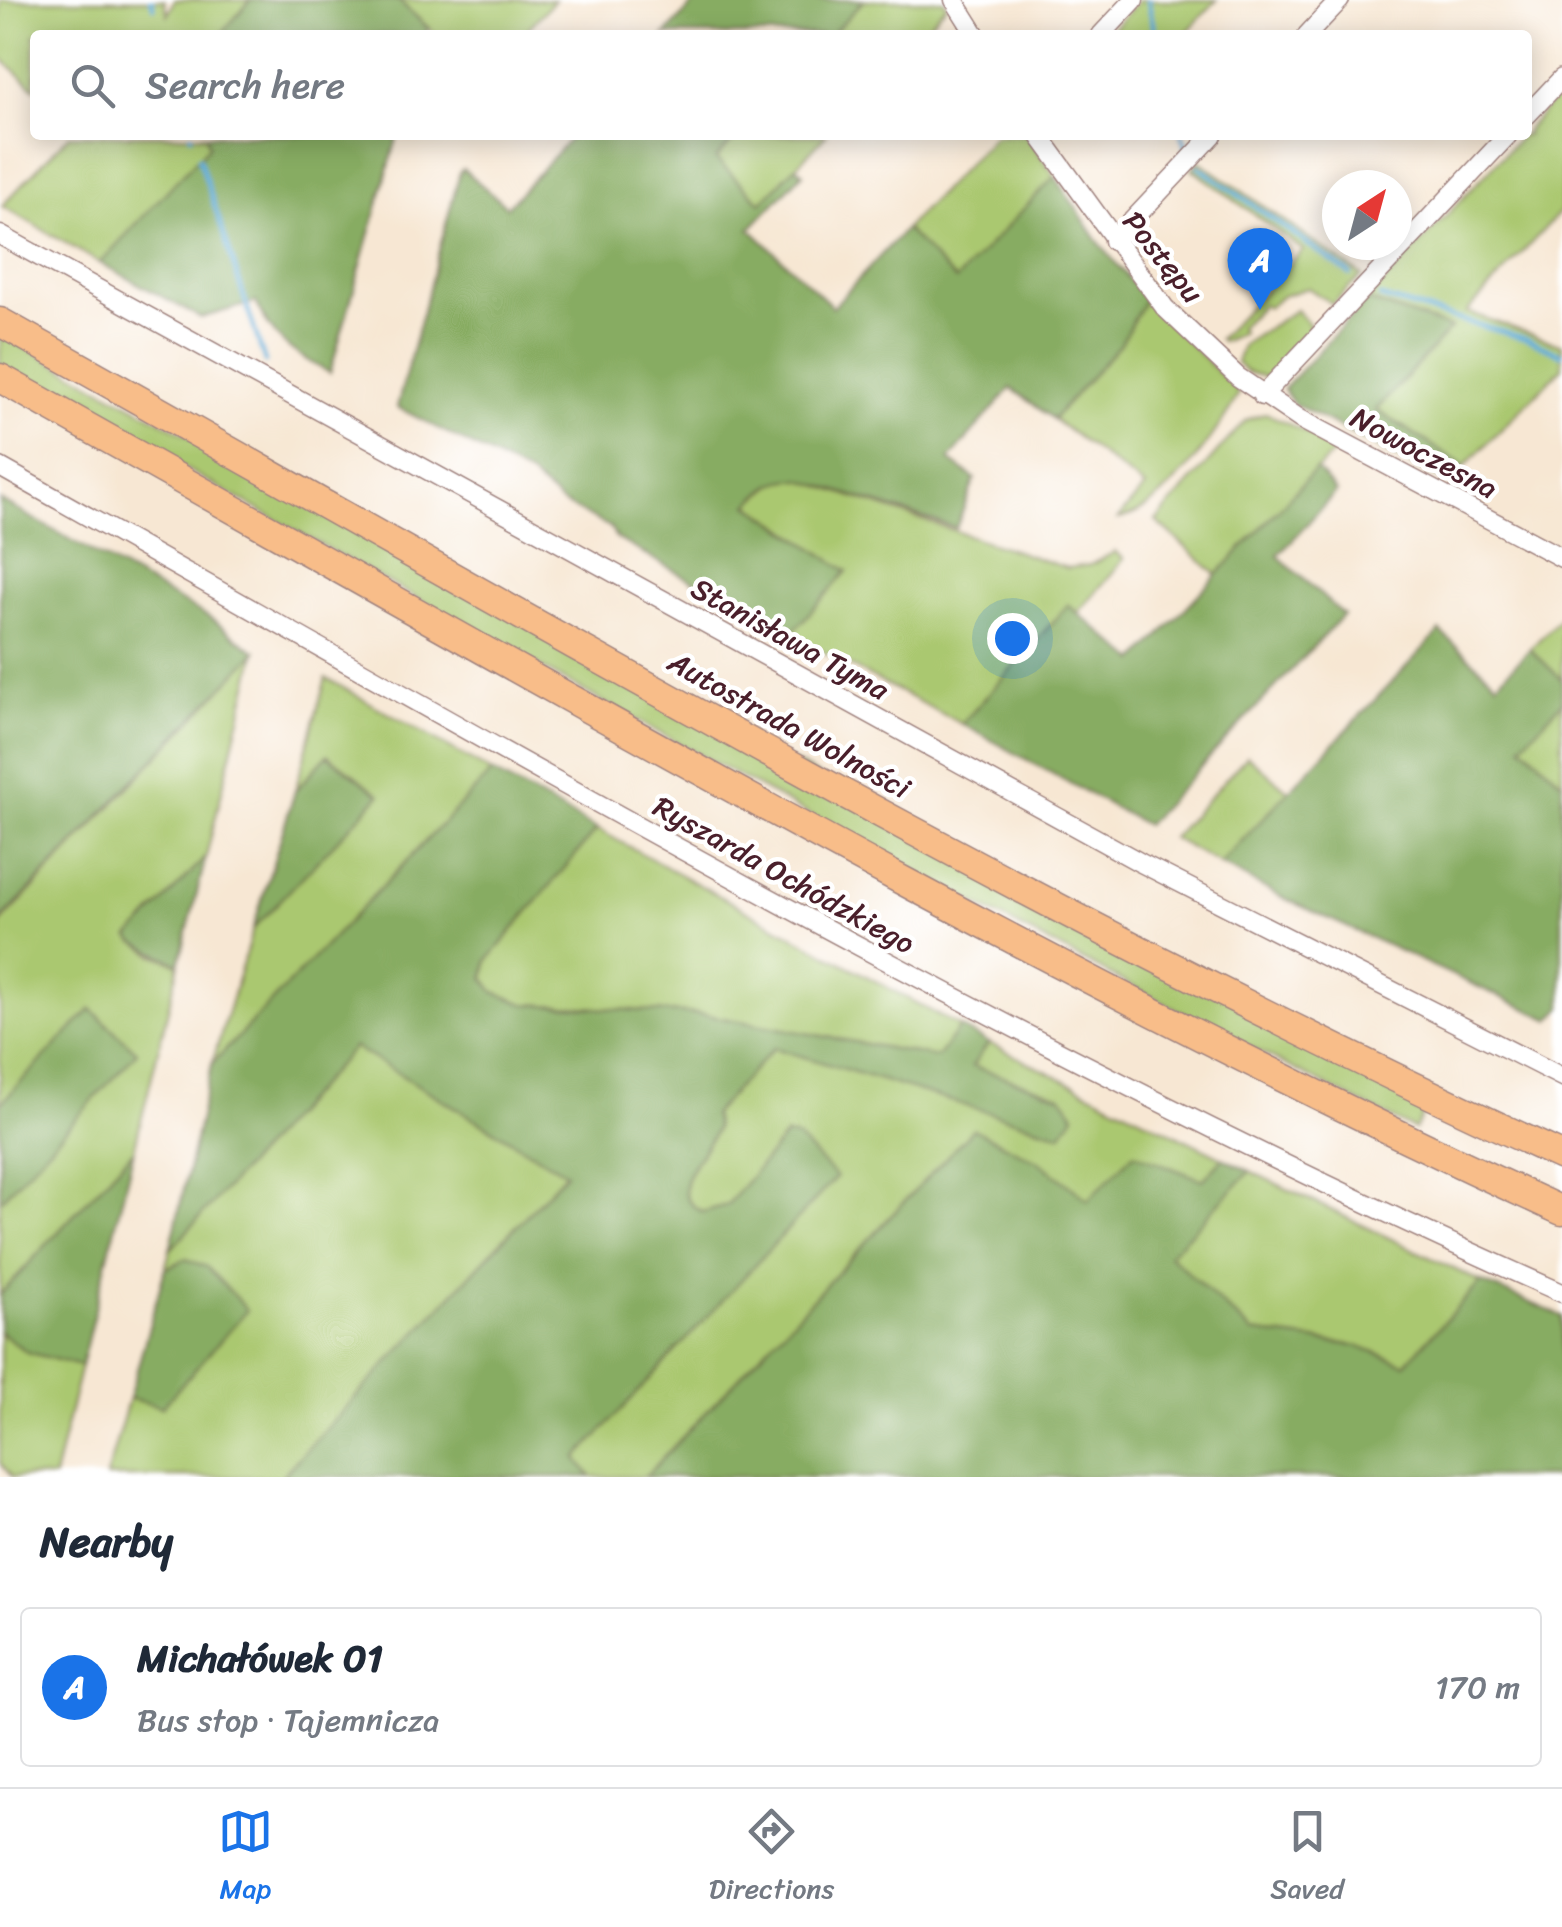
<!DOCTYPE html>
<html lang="en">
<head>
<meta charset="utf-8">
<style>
  body { margin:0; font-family:Sriracha,sans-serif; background:#f6f6f7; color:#1f2937 }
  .compass { position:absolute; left:1322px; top:170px; width:90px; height:90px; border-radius:50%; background:#fff; box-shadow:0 5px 25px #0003; rotate:36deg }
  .you { position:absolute; left:1012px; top:638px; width:35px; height:35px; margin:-25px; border:8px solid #fff; border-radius:50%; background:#1a73e8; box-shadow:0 0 0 15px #1a73e833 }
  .badge { display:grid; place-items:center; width:65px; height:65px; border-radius:50%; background:#1a73e8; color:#fff; font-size:32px; font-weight:700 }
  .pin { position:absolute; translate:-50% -82px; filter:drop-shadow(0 2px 5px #0008) }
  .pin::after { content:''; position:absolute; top:52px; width:35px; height:30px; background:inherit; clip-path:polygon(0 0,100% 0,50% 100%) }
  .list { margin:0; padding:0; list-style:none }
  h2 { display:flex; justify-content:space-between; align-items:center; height:130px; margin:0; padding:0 40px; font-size:42px }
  h2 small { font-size:32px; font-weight:400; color:#747a83 }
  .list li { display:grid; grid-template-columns:65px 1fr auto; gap:30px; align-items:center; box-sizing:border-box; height:160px; margin:0 20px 20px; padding:0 20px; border:2px solid #e0e1e3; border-radius:10px }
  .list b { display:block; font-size:38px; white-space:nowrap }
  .list p { margin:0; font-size:32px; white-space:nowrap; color:#747a83 }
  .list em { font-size:32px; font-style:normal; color:#747a83 }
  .icon { flex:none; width:55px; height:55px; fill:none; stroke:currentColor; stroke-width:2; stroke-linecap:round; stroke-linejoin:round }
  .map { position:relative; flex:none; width:1562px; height:1477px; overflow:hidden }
  .search { position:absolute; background:#fff; box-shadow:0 5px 25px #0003; left:30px; right:30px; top:30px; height:110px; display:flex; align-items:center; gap:25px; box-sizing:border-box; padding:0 35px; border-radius:10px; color:#747a83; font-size:38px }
  .sheet { height:310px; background:#fff }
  nav { display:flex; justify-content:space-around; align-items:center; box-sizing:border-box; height:140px; border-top:2px solid #e0e1e3; background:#fff; font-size:28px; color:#747a83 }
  nav a { display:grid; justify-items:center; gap:5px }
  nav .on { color:#1a73e8 }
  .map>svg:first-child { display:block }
</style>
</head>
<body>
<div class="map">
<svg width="1562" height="1477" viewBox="0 0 1562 1477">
  <rect width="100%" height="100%" fill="#fff"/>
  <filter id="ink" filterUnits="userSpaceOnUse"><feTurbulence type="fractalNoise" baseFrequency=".01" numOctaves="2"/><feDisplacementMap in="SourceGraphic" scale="20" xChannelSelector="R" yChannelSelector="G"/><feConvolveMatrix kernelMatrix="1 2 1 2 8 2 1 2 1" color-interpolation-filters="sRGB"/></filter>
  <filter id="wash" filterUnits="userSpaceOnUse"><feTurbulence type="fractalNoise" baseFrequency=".0048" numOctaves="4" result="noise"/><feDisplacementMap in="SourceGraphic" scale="40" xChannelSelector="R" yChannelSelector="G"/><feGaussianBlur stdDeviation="2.25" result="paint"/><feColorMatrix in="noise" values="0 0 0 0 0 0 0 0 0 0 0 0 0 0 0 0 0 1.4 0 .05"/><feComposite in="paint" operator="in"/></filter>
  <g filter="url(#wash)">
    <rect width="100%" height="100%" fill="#f7e7d3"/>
    <g fill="#aac870" stroke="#7a744e" stroke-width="2.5">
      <polygon points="0,0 164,0 168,15 174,0 251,0 220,35 35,35 35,89 0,57"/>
      <polygon points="398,0 555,0 522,35 436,35"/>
      <polygon points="864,0 944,0 947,5 919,35 831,35"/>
      <polygon points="1139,0 1217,0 1184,35 1107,35"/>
      <polygon points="1562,92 1562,210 1467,312 1562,345 1562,368 1465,466 1376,410 1451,328 1367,300 1522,135 1527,135 1527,129"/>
      <polygon points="69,135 206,135 210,146 100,263 2,206"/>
      <polygon points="738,135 826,135 761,203 715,159"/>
      <polygon points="995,135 1027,135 1055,176 956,281 905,229"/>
      <polygon points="1199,161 1362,276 1332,304 1308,288 1282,296 1267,308 1263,304 1240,327 1242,333 1222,342 1219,339 1303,250 1192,169"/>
      <path d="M1145,299L1239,393C1220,430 1161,514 1118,519L1145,487L1053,419L1121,343Z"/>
      <polygon points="1296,310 1312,328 1268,378 1246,372 1236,363 1242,345"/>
      <path d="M0,334L1428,1104L1415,1130C934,892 468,627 0,365Z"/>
      <polygon points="1266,413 1338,448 1217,575 1156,521 1246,420"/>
      <polygon points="781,479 802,480 1067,568 1090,565 1115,552 1124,559 1078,613 1068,605 962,724 790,635 847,571 749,504"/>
      <polygon points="1562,616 1562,680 1530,649"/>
      <polygon points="256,652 206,857 130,937 154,955 179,964 134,1150 0,1295 0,1201 136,1052 91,1010 0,1104 0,924"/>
      <polygon points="326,678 492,772 212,1064 253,929 380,795 328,755 295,791"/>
      <polygon points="1562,702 1562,782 1521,745"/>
      <polygon points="1247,756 1289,791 1220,864 1172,838"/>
      <polygon points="597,829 960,1027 938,1057 700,1014 524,1004 494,992 484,978 487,961"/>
      <path d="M989,1043L1223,1158L1203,1180L1088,1201L1039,1162L973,1129L645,1477H591L576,1459L835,1177L797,1138L786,1135L727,1205L703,1212C654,1189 721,1149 713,1114L774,1047L1061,1134V1096L971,1066Z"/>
      <polygon points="354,1047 566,1173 281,1477 106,1477 129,1398 162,1407 186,1259 165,1269 170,1250"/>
      <polygon points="1250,1171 1481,1282 1405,1364 1359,1346 1252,1332 1169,1255"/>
      <polygon points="0,1333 27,1352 81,1366 54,1477 12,1477 0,1463"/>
    </g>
    <g fill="#87ac62" stroke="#686646" stroke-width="2.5">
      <polygon points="251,0 398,0 428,28 426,35 220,35"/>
      <polygon points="697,0 864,0 831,35 665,35"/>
      <path d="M206,135H398L330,373C295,355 271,339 256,302L201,318L100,263L209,146Z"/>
      <path d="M573,135H738L716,159L761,203L796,166L803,173L750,229L833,307L905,229L956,280L1055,176L1097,240L1145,299L1121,343L1053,419L1011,388L949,460L975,479L956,528L802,480C777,478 766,486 749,505L847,571L790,635L616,538L610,527L562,503L529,475L397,407L460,172L463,169L507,207Z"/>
      <polygon points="1367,300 1451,328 1376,410 1465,466 1449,484 1294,404 1283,389"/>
      <polygon points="1316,469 1336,492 1278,556 1343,615 1146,825 962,724 1068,605 1136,661"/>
      <polygon points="0,500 209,617 256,652 0,921"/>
      <polygon points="1440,631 1497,683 1530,649 1562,680 1562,702 1522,745 1562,782 1562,1008 1551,1020 1281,897 1220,864"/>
      <polygon points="327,755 380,795 253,929 295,791"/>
      <path d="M492,772L597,829L487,961L484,978L494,992L524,1004L700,1014L937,1057L960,1027L989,1043L972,1066L1061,1096L1075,1114L1061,1134L774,1048L713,1114L716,1128C706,1155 660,1192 703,1212L727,1205L786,1135L797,1137L836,1177L577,1458L591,1477H281L566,1173L354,1047L170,1250L212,1064Z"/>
      <polygon points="206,857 179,964 134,942 130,937"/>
      <polygon points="91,1009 137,1052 0,1201 0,1104"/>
      <polygon points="973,1129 1039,1162 1088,1200 1134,1153 1203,1180 1223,1158 1250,1171 1169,1255 1252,1332 1359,1346 1405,1364 1481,1282 1562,1316 1562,1470 1555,1477 645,1477"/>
      <polygon points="134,1150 81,1366 27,1352 0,1332 0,1295"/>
      <polygon points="186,1259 207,1267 247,1310 162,1407 129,1398 165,1269"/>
    </g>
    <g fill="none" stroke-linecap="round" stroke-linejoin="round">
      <g stroke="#5ba9d4" stroke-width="5">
        <polyline points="151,0 154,7"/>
        <polyline points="1148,0 1155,35"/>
        <polyline points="191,135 191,136"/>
        <polyline points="1182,135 1187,149"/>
        <polyline points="199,158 265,362"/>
        <polyline points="1199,167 1350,274"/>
        <polyline points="1380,297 1527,339 1561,354"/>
      </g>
    </g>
  </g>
  <g filter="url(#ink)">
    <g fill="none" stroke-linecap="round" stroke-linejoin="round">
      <defs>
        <g id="minor">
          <polyline points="954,0 976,35"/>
          <polyline points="1101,35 1134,0"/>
          <polyline points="1307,35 1340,0"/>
          <polyline points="1527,115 1562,78"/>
          <polyline points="1039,135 1165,308 1238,377 1300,419 1562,558"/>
          <polyline points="0,235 1141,863 1562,1077"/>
          <polyline points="1113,241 1213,135"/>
          <polyline points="1262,396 1508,135"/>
          <path d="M0,467C514,756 1022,1054 1562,1293"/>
        </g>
        <g id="highway">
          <path d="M0,322C515,610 1025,910 1562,1156"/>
          <path d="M0,378C515,666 1025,965 1562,1211"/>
        </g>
      </defs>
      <use href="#minor" stroke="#a0837f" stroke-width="21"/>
      <use href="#highway" stroke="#a0837f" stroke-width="31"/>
      <use href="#minor" stroke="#fff" stroke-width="18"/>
      <use href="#highway" stroke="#f8bd89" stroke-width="28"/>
    </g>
  </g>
  <g text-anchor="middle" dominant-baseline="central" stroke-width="9" stroke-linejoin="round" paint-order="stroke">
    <g font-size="30" fill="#4a1f2b" stroke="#fff">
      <text transform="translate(1163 257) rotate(51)">Postępu</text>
      <text transform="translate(1424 453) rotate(28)">Nowoczesna</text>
      <text transform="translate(790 639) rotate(29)">Stanisława Tyma</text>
      <text transform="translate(789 725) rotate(29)">Autostrada Wolności</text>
      <text transform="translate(784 875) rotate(29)">Ryszarda Ochódzkiego</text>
    </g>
  </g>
</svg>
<svg class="compass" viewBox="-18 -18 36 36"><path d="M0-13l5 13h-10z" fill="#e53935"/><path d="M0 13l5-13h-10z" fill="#747a83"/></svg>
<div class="you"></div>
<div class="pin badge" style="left:1260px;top:310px">A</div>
<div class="search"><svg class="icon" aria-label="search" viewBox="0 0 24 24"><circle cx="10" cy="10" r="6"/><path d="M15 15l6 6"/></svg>Search here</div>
</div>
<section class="sheet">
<h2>Nearby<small></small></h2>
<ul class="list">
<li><span class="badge">A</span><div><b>Michałówek 01</b><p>Bus stop · Tajemnicza</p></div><em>170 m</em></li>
</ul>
</section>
<nav>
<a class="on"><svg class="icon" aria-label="map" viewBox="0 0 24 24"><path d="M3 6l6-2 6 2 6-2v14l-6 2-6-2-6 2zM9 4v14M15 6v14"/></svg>Map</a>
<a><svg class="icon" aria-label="directions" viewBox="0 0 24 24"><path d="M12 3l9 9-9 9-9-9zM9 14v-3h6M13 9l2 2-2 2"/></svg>Directions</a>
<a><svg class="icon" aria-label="saved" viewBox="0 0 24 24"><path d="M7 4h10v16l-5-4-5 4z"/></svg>Saved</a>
</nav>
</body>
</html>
